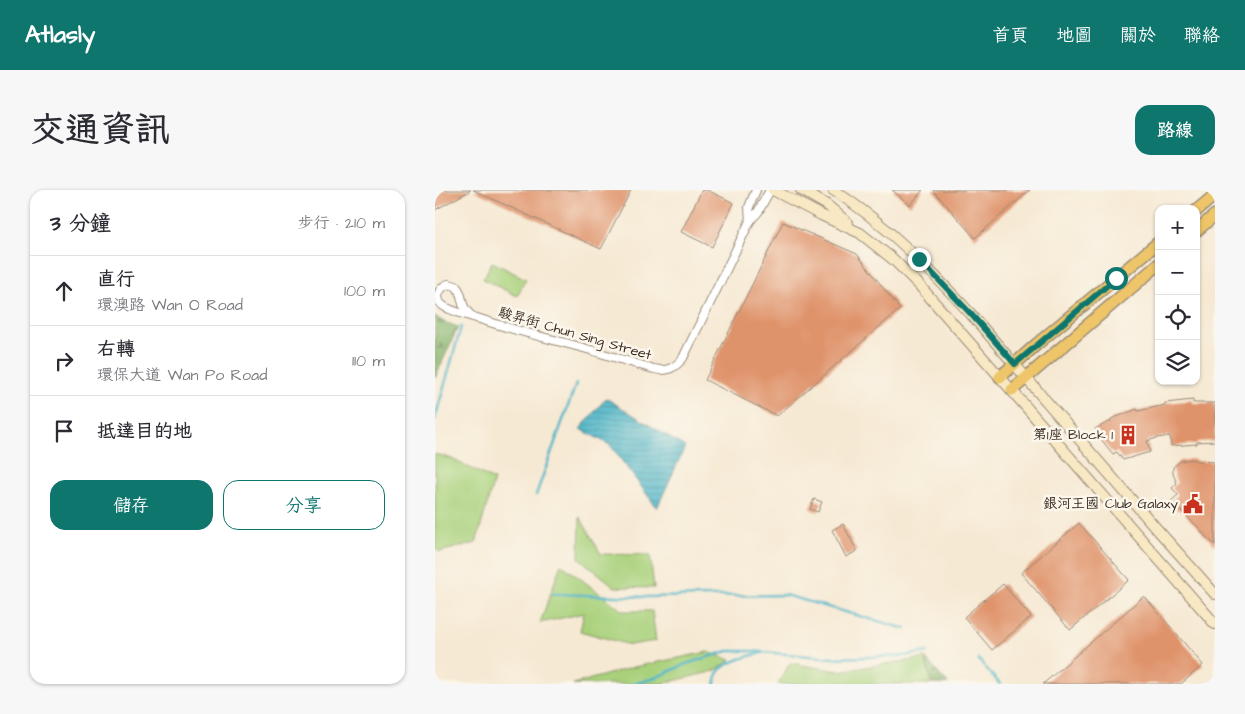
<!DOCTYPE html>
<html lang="zh-TW">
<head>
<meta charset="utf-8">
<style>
  body { margin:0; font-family:"Architects Daughter","LXGW WenKai TC",sans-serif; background:#f7f7f7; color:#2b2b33 }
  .controls { position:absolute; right:15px; top:15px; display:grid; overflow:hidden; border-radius:10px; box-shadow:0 1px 4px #0004 }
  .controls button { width:45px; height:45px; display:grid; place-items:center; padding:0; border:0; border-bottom:1px solid #e1e1e2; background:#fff; color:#2b2b33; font:25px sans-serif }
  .stop { position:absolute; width:15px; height:15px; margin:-11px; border:4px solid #0f766e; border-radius:50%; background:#fff }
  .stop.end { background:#0f766e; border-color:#fff; box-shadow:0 1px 5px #0008 }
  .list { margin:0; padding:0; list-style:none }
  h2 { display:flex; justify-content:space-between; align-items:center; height:65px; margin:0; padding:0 20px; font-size:21px }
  h2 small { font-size:16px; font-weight:400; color:#7c7c81 }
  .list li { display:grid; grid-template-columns:32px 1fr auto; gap:15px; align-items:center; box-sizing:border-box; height:70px; padding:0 20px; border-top:1px solid #e1e1e2 }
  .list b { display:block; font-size:19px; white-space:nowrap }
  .list p { margin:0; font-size:16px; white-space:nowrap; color:#7c7c81 }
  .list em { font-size:16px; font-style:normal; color:#7c7c81 }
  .actions { display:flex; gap:10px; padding:15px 20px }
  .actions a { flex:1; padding:11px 0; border:1px solid #0f766e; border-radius:15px; text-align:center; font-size:18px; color:#0f766e }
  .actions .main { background:#0f766e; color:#fff }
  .icon { flex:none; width:28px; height:28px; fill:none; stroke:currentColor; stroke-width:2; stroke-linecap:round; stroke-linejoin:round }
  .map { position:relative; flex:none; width:780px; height:494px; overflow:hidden; border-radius:15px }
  header { display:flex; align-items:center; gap:30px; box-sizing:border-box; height:70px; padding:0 25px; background:#0f766e; color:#fff }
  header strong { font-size:24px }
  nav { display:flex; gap:28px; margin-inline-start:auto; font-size:18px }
  .intro { display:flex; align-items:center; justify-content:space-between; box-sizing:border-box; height:120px; padding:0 30px }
  h1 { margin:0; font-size:35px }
  .button { padding:12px 22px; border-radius:15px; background:#0f766e; color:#fff; font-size:18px; font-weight:700 }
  main { display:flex; gap:30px; padding:0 30px }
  aside { flex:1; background:#fff; border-radius:15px; box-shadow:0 1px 4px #0004 }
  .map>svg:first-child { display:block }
</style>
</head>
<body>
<header>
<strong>Atlasly</strong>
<nav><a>首頁</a><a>地圖</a><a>關於</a><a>聯絡</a></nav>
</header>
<div class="intro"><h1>交通資訊</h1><a class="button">路線</a></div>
<main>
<aside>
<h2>3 分鐘<small>步行 · 210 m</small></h2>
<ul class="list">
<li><svg class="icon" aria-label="ahead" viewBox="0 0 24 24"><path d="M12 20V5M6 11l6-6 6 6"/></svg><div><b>直行</b><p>環澳路 Wan O Road</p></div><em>100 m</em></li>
<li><svg class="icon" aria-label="right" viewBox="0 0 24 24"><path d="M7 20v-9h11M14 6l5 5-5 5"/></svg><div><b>右轉</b><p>環保大道 Wan Po Road</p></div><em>110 m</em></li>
<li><svg class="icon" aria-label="arrive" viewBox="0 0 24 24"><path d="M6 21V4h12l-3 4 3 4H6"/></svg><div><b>抵達目的地</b></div></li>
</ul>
<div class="actions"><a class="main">儲存</a><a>分享</a></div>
</aside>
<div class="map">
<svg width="780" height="494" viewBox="0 0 780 494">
  <defs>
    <pattern id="forest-firs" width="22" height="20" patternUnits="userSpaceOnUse" patternTransform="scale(1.25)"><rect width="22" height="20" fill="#86b36b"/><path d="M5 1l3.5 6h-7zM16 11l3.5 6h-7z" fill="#6f9257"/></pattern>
    <pattern id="water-rules" width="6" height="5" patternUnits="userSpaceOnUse" patternTransform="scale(1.25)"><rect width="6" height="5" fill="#4ab4c7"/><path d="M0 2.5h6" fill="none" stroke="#3f93a1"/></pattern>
  </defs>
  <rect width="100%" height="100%" fill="#fbf7ec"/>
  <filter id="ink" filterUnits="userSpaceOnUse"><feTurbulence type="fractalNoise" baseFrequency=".02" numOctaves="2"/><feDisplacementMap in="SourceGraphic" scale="10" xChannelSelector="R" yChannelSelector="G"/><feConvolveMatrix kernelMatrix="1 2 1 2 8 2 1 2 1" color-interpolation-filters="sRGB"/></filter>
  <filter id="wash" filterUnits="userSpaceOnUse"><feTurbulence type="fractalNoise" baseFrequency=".0096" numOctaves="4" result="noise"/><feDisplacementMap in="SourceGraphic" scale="20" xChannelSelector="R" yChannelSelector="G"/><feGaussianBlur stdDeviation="1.12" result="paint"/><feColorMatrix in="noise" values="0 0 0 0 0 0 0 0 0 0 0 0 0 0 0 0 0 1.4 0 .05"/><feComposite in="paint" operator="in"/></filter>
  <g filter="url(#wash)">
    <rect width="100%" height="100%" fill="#f6e9d3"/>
    <g fill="#a9d17b" stroke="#727e4c">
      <polygon points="57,72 91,89 82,106 48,89"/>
      <polygon points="0,264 17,269 59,290 41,353 4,362 0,358"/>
      <polygon points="145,327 166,364 215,365 219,398 180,397 144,368"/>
      <polygon points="126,374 188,421 217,421 221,451 195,455 145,441 149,423 105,433"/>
      <polygon points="273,462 296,470 279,481 226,494 138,494 199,477"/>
      <polygon points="490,468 497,494 343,494 355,473 403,481"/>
    </g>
    <g fill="url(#forest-firs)" stroke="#606e44">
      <polygon points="0,126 7,131 23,137 0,188"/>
      <polygon points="490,468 513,494 497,494"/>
    </g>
    <polygon fill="url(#water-rules)" stroke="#426f72" points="171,208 250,257 222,318 175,255 145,239"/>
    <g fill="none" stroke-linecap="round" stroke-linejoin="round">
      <g stroke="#4ab4c7" stroke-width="2.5">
        <polyline points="0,229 26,137"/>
        <polyline points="101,305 141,194"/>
        <polyline points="118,404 212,407 350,405 471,439"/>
        <polyline points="543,469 565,494"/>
        <polyline points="198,494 220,488 251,474 293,461 316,461 398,468 468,466 492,462"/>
        <path d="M280,494C281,491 282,485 283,482C290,472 316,465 327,463"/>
      </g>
    </g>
    <g id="blocks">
      <g fill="#df936a">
        <polygon points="0,0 36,0 0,20"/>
        <polygon points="38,0 196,0 166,59"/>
        <polygon points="267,0 272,0 299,13 277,57 246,42"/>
        <polygon points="457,0 488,0 475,15"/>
        <polygon points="498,0 595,0 540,48"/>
        <polygon points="348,32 422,64 465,119 342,226 270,190"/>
        <polygon points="758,210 758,213 780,213 780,251 762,252 762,254 736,256 735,246 722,248 712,251 715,262 688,270 682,262 678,264 665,248 663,242 660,239 676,231 676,229 702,219 703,221 730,215 730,213"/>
        <polygon points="757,269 762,271 780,272 780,355 770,346 763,337 754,329 750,323 739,318 735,312 743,305 737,298 742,293 738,284 738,277 745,271"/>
        <polygon points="379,309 387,312 383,322 375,319"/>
        <polygon points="644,333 694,390 635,440 586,383"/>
        <polygon points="408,334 422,361 411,367 397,340"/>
        <polygon points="568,394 596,427 557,460 529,427"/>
        <polygon points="709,406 768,475 746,494 608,494"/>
      </g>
    </g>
  </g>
  <g filter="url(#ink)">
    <use href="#blocks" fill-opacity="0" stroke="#988a78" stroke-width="1"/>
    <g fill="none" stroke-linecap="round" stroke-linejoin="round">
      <defs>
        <g id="street">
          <polyline points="315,31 314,17 321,0"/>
          <path d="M38,127C22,115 31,108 21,96L13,94C4,98 0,107 6,114C13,121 36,126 45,129C78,140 112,148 145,157C170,164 194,172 219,179C232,182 240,178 248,168L315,31L323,22L335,0"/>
        </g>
        <g id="secondary">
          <polyline points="338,0 386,25 425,43 459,70 484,95 565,187 780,434"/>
          <polyline points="366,0 392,15 413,33"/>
          <path d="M398,0C451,33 493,78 535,123L721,338L780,404"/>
        </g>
        <g id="primary">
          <polyline points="761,21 780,5"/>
          <polyline points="761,41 780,25"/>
          <polyline points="565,187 602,154 724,52"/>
          <polyline points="577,200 724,74"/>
        </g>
      </defs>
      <use href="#street" stroke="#988a78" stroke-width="10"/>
      <use href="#secondary" stroke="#988a78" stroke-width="12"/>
      <use href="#primary" stroke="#988a78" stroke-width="14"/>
      <use href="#street" stroke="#fff" stroke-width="8"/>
      <use href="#secondary" stroke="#f8e8c3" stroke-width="10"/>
      <use href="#primary" stroke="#eec569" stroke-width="11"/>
    </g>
  </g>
  <g fill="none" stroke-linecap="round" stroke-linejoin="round" filter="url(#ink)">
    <polyline stroke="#0f766e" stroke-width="6" points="484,69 535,123 580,174 681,88"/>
  </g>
  <defs>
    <symbol id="building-bare" viewBox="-9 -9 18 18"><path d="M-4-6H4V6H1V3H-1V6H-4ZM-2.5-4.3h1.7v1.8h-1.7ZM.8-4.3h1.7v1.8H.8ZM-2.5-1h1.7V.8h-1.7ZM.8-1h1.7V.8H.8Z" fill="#c8321e" stroke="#fbf7ec" stroke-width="2.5" paint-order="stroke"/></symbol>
    <symbol id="civic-bare" viewBox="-9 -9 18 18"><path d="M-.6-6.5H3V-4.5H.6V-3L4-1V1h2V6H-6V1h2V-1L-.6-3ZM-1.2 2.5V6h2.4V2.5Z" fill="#c8321e" stroke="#fbf7ec" stroke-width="2.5" paint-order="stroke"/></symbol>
  </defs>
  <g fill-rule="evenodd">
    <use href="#building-bare" x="679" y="231" width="28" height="28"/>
    <use href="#civic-bare" x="744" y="300" width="28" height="28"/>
  </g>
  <g text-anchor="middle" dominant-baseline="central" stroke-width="5" stroke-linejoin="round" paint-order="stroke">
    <g font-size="14" fill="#3b2a1e" stroke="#fbf7ec">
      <text transform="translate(140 144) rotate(16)">駿昇街 Chun Sing Street</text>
    </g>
    <g font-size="14" fill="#3b2a1e" stroke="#fbf7ec" text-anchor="end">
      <text x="678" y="245">第1座 Block 1</text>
      <text x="743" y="314">銀河王國 Club Galaxy</text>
    </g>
  </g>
</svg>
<div class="controls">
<button>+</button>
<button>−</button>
<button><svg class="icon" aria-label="locate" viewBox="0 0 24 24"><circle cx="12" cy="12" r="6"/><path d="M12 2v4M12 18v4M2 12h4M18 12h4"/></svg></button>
<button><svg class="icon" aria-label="layers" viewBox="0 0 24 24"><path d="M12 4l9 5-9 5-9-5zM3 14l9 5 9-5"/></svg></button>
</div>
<div class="stop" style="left:681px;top:88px"></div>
<div class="stop end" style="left:484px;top:69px"></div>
</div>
</main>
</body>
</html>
